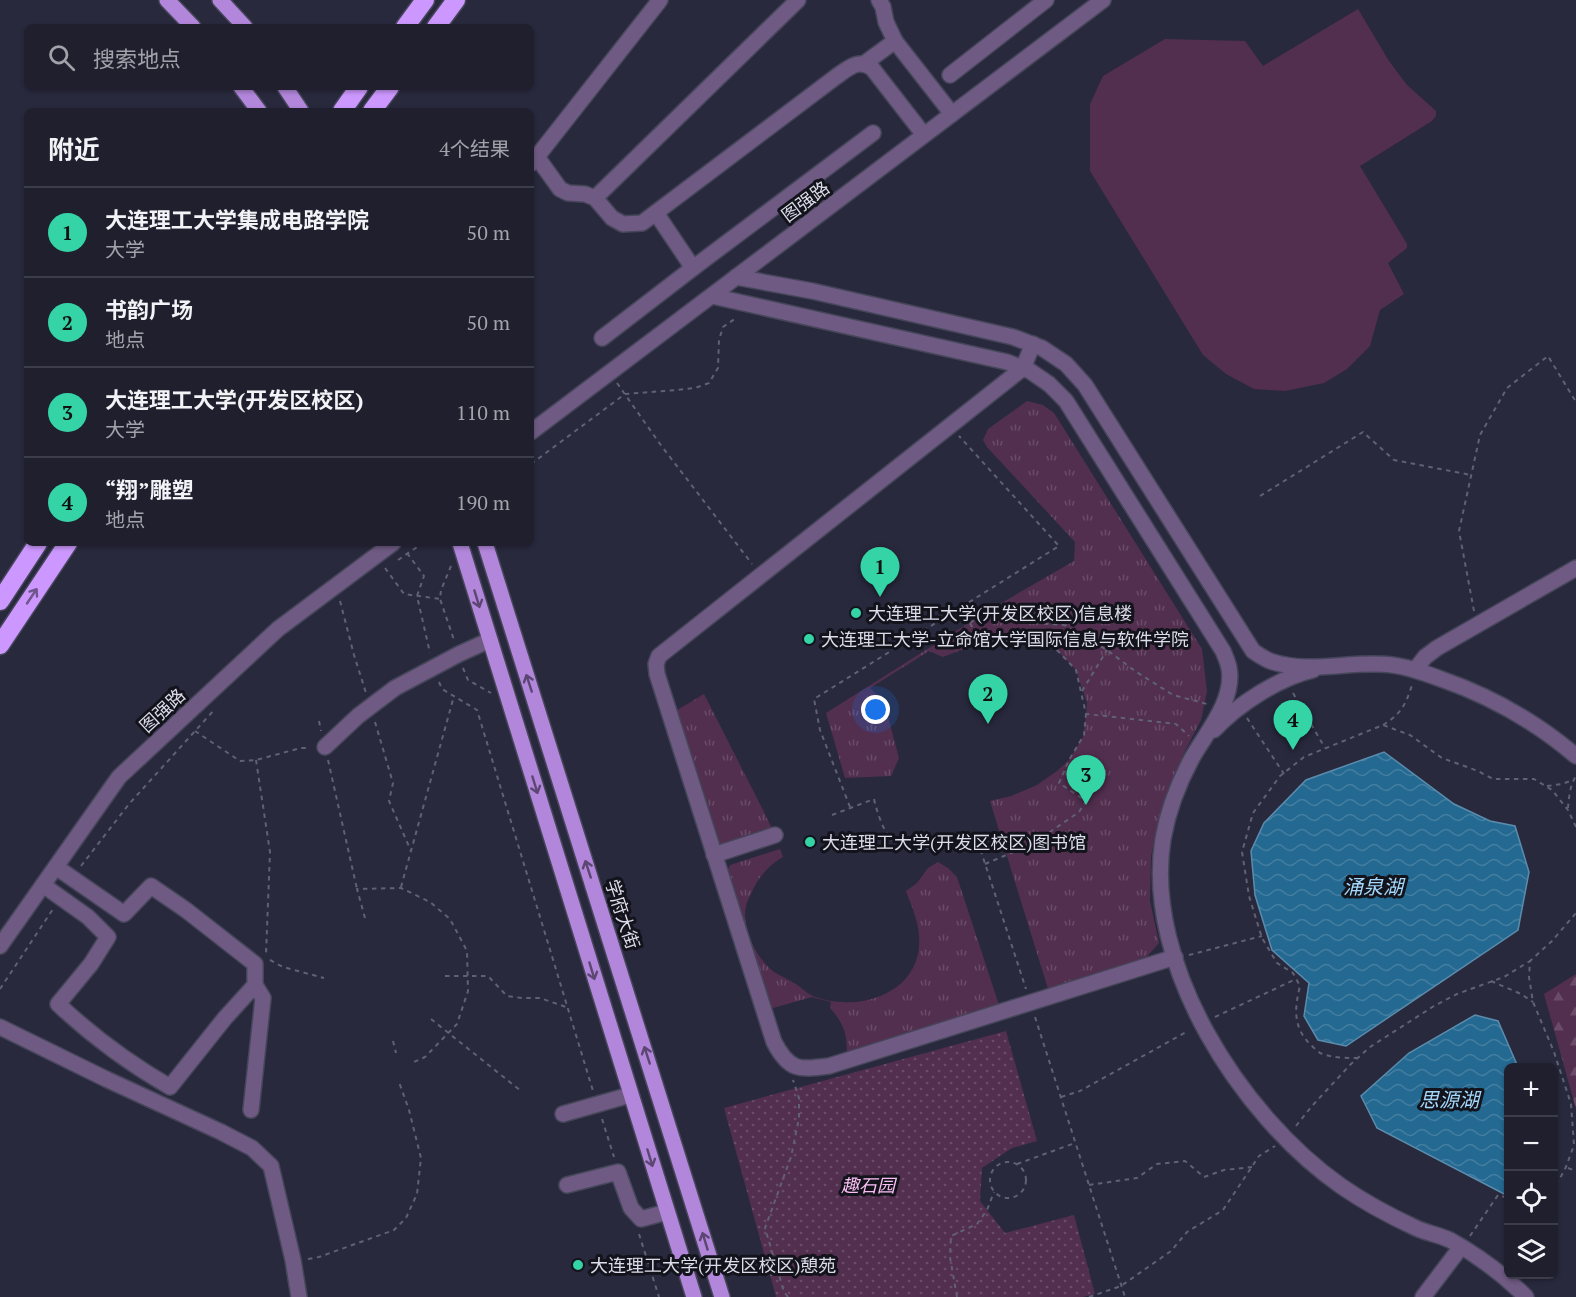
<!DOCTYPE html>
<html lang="zh">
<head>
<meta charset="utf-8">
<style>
  body { margin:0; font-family:"PT Serif","Noto Sans SC",serif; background:#272736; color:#f1f3f6 }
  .controls { position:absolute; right:18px; bottom:18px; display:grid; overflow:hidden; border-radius:9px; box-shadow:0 2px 4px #0004 }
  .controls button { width:54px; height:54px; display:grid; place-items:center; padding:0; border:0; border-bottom:2px solid #3c3d4a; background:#1f1f2e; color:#f1f3f6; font:30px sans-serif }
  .you { position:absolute; left:876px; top:710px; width:21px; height:21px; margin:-15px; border:4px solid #fff; border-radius:50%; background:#1a73e8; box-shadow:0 0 0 9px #1a73e833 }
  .badge { display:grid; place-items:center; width:39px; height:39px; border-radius:50%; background:#35d4a7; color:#111; font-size:20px; font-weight:700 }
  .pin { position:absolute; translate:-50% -50px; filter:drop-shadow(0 2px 3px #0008) }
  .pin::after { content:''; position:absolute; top:32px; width:21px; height:18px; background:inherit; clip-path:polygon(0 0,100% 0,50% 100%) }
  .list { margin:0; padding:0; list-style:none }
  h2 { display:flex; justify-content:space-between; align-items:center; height:78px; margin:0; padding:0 24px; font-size:26px }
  h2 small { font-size:20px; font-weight:400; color:#a1a2aa }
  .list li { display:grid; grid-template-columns:39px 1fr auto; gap:18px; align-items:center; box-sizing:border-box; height:90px; padding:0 24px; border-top:2px solid #3c3d4a }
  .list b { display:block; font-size:22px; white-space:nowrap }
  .list p { margin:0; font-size:20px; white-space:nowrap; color:#a1a2aa }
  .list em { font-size:20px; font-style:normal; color:#a1a2aa }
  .icon { flex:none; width:33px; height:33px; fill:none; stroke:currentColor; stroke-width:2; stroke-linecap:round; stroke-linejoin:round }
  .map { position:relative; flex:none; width:1576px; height:1297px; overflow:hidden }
  .search { position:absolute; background:#1f1f2e; box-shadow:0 2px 4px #0004; left:24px; top:24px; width:510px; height:66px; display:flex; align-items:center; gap:15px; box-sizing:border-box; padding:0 21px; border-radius:9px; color:#a1a2aa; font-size:22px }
  .panel { position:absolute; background:#1f1f2e; box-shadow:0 2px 4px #0004; left:24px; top:108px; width:510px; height:438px; border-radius:9px }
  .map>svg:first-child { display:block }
</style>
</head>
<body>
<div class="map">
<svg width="1576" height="1297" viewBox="0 0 1576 1297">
  <defs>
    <pattern id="grass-tufts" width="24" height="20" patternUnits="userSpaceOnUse" patternTransform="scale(1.5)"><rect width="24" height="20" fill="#522e4f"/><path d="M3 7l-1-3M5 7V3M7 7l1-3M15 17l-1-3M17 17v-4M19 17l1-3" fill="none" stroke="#6a4c68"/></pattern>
    <pattern id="forest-firs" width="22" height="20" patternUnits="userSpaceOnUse" patternTransform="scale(1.5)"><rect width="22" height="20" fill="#522e4f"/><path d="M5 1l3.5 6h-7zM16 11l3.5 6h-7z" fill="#6a4c68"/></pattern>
    <pattern id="park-dots" width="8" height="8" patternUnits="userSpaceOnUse" patternTransform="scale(1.5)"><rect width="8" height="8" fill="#522e4f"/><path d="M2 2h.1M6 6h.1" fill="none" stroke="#6a4c68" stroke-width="1.8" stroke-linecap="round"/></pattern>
    <pattern id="water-waves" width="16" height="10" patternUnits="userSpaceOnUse" patternTransform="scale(1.5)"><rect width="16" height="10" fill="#246991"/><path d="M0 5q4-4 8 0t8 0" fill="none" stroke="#437ea1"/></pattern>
  </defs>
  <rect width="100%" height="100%" fill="#29293e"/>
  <g fill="url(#grass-tufts)">
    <polygon points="1027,401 1043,405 1054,413 1202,649 1207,691 1201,720 1184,753 1171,784 1158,823 1151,856 1150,901 1159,943 1142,962 1049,992 990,801 1011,796 1037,785 1057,771 1069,760 1084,735 1087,703 1076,670 1055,648 1023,640 982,642 943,657 929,651 870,688 884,702 899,758 891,776 845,778 826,713 991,609 1074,561 1075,542 987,447 983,440 988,429"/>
    <polygon points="704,694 762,808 775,835 716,846 674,712"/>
    <path d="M780,849L783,857C768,865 757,879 751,894C749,898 746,903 746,907C741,928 757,959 774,972C780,976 788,979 794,983C801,987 806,993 813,996C858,1014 924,993 919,935C918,920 911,905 906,891L917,883L928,868L938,862L948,868L957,877L1001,1011L847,1054C847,1033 844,1024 830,1008L831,1002L812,997L766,1010L726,873L730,865Z"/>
  </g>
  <polygon fill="url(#forest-firs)" points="1576,974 1576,1109 1544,994"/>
  <polygon fill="url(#park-dots)" points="1006,1031 1037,1141 1012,1148 982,1168 980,1201 1005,1233 1074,1215 1095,1294 1083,1297 776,1297 724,1108"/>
  <polygon fill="#522e4f" points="1358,9 1389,61 1407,85 1436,111 1436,116 1432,121 1360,166 1407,244 1407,248 1388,263 1404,294 1380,310 1370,346 1347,369 1324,383 1285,391 1254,389 1226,374 1203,355 1090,171 1090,104 1103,76 1165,39 1245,41 1263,66"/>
  <g fill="url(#water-waves)" stroke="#5b8cac" stroke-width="1.5">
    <polygon points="1384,752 1454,804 1490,821 1515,826 1529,872 1518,930 1346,1046 1318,1040 1304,1016 1309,983 1272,950 1255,895 1251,851 1264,823 1306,780"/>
    <polygon points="1475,1015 1498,1021 1518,1067 1508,1068 1508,1196 1377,1128 1361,1096 1409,1053"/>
  </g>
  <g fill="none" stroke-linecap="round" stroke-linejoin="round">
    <defs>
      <g id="minor">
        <polyline points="879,0 883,7 886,22 895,41 952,114"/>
        <polyline points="865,63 895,41"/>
        <polyline points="950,75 1046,0"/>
        <path d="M537,157L560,189L568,193L585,194L595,198L612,218L623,224L642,223L837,76C850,67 858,59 872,68L924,135"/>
        <polyline points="532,163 660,0"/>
        <polyline points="595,198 798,0"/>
        <polyline points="656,213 693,268 873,133"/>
        <path d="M736,277L812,291L1013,337L1042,348L1066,364L1085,385L1253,651C1259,655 1266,660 1273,662C1311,674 1353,660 1392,665C1409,667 1425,673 1441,679C1490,696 1536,722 1576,756"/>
        <path d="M712,296L1007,362L1030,371L1049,384L1066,401L1223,651C1225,656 1228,662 1229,668C1235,700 1206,733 1192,758C1178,784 1168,810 1163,839C1143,964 1241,1116 1341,1186C1364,1202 1390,1216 1416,1228C1427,1233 1439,1235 1450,1240C1477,1255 1504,1275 1526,1297"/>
        <polyline points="602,338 693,268"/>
        <path d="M1033,344L1023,368L659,656L656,664L657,674L774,1042C789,1071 799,1070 829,1066L1175,957"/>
        <polyline points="531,432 1103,0"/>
        <polyline points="1415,670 1425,657 1437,648 1576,568"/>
        <path d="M1214,730C1238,704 1279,678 1313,670"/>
        <polyline points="325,747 358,716 395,688 459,654 490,640"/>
        <polyline points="714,855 775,835"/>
        <path d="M43,885L88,917L108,937L91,964L58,1004C92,1036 130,1064 170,1087L225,1018L255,985V964L186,910L151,886L124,914L56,867"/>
        <polyline points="0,946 119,777 278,629 393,543"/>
        <polyline points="0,1027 106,1079 221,1132 252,1148 271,1166 293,1260 299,1297"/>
        <polyline points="251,1110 263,998 255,985"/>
        <polyline points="563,1114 630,1095"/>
        <polyline points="567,1185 618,1172 631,1208 641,1219 667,1212"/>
        <polyline points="1423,1297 1461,1247"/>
      </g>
      <g id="major">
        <polyline points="167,0 193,27"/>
        <polyline points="220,0 245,27"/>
        <polyline points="241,87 259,111"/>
        <polyline points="285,87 301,111"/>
        <polyline points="460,543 694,1297"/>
        <polyline points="485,543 722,1297"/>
      </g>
      <g id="highway">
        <polyline points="405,27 425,0"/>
        <polyline points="436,27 456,0"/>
        <polyline points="342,111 359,87"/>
        <polyline points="372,111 390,87"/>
        <polyline points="0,601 38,543"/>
        <polyline points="0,645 68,543"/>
      </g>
    </defs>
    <use href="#minor" stroke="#46465a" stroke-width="18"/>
    <use href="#major" stroke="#46465a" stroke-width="18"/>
    <use href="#highway" stroke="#46465a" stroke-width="21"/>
    <g stroke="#616174" stroke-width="2" stroke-dasharray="4.5 4.5" stroke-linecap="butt">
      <polyline points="617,383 660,444 752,564"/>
      <polyline points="531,464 625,394 677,390 695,388 709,383 718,368 719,340 723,327 736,318"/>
      <polyline points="1260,496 1363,432 1394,460 1471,475"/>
      <polyline points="407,553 424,576 417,596 430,653"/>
      <polyline points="398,560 423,543"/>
      <polyline points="451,566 441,590 440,599 454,640"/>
      <polyline points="385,568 404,594 440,599"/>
      <polyline points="340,601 354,655 366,693"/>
      <polyline points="960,608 982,642 1023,640 1055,648 1076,670 1086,714 1176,724 1189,736"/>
      <polyline points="1474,611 1459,531 1480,435 1507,388 1548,356 1576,402"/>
      <polyline points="970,623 991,609 1019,622 1064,625 1107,650 1135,671 1173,695 1207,704"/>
      <polyline points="463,668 468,680 491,693"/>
      <polyline points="439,682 442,689 477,710 593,1091"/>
      <polyline points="1082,691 1107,650"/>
      <polyline points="1293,693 1325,748"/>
      <polyline points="1247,718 1284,774"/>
      <polyline points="319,721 321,731"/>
      <polyline points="375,722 393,783 389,801 411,851"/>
      <path d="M1383,725C1401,714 1406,704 1412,685"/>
      <polyline points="195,731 240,761 256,760 301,748 310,748"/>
      <polyline points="256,760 270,852 266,954"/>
      <polyline points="328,760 357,889"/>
      <polyline points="1547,786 1562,784 1573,780"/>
      <polyline points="850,807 820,730 814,699 1059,546 959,436"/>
      <path d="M1568,808C1569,797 1570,785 1576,776"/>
      <path d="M832,815L874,799C876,809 883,830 890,838C909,857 954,844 977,839L1026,989"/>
      <polyline points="985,864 1023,848 1047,834 1079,812 1086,801 1059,783 1069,760 1084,735 1086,714"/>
      <polyline points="81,866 129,804 215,709"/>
      <polyline points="401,887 454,696"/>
      <polyline points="365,918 357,889 401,888 430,902 450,919 467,951 468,991 457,1024 425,1057 414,1062"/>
      <polyline points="1189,955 1262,936"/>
      <polyline points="270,960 283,967 324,978"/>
      <polyline points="445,976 488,976 507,996 522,998 540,998 566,1007"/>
      <polyline points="1491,981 1521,994 1533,1002"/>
      <polyline points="0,989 53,909"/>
      <polyline points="1035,1017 1125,1297"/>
      <polyline points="1215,1017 1296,979"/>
      <polyline points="431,1019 521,1091"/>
      <polyline points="393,1041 396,1053"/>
      <path d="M1358,1058C1346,1058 1332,1058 1320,1053C1319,1052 1314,1048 1313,1047C1293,1029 1294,1010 1300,986L1293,973L1277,963L1262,938L1249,896L1242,852L1253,813L1280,776L1304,757L1383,725L1410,735L1442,758L1478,771L1493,779H1534L1552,790L1568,810L1576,827"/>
      <polyline points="1061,1097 1080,1091 1188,1031"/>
      <polyline points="602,1119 614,1157"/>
      <polyline points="1296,1126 1312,1106 1350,1065 1370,1047 1434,1006 1457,994 1504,977 1530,961"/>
      <circle cx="1008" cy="1180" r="18"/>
      <polyline points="1017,1164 1075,1143"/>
      <polyline points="1568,1168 1576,1171"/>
      <polyline points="1554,1183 1559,1180 1566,1167 1574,1145 1571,1104 1554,1052 1533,1002 1529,977 1530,961 1552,941 1576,913"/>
      <polyline points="1089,1185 1137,1178 1157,1164 1185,1161 1204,1177 1224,1170 1252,1167"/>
      <polyline points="639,1234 659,1297"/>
      <polyline points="1470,1236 1498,1195 1508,1198"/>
      <polyline points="308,1259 319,1257 394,1230 406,1218 417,1194 421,1158 409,1110 399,1082"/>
      <polyline points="788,1297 784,1292 765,1228 791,1157 799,1118 799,1098 793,1080"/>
      <polyline points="957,1297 950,1257 951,1236 977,1224 987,1210 994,1192"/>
      <polyline points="1089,1297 1121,1286 1171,1251 1187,1232 1223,1210 1259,1156 1275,1146"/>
    </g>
    <use href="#minor" stroke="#6f5a83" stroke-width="15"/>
    <use href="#major" stroke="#b286db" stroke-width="15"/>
    <use href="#highway" stroke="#cc97fe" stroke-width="18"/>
  </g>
  <defs><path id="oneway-shaft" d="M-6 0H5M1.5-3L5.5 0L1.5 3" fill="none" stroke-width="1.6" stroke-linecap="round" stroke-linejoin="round" transform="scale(1.5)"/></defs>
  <use stroke="#70558d" href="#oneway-shaft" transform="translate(32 596) rotate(-56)"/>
  <g stroke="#5b4772">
    <use href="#oneway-shaft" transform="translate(477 599) rotate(73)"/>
    <use href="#oneway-shaft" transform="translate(529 683) rotate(-108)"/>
    <use href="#oneway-shaft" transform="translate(535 785) rotate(73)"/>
    <use href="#oneway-shaft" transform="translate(588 869) rotate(-108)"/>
    <use href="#oneway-shaft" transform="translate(592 971) rotate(73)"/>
    <use href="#oneway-shaft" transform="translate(647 1055) rotate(-108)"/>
    <use href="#oneway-shaft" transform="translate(650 1158) rotate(73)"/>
    <use href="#oneway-shaft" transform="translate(705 1241) rotate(-107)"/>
  </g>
  <g fill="#35d4a7" stroke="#13131c" stroke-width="2">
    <circle cx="856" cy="613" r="6"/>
    <circle cx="809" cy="639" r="6"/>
    <circle cx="810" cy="842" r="6"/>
    <circle cx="578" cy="1265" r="6"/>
  </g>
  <g text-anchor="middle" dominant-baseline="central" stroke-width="6" stroke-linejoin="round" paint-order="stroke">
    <g font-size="18" fill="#dcdcea" stroke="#13131c">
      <text transform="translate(805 201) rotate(-37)">图强路</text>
      <text transform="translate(162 710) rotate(-43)">图强路</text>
      <text transform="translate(623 914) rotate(72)">学府大街</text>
    </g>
    <g font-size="18" fill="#dcdcea" stroke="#13131c" text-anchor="start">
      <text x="868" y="613">大连理工大学(开发区校区)信息楼</text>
      <text x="821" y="639">大连理工大学-立命馆大学国际信息与软件学院</text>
      <text x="822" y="842">大连理工大学(开发区校区)图书馆</text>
      <text x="590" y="1265">大连理工大学(开发区校区)憩苑</text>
    </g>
    <g font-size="18" font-style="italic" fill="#fbbef4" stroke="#13131c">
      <text x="868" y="1185">趣石园</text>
    </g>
    <g font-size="20" font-style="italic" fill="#a3d7fb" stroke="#13131c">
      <text x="1373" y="886">涌泉湖</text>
      <text x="1449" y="1099">思源湖</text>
    </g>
  </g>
</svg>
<div class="controls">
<button>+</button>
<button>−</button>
<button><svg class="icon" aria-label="locate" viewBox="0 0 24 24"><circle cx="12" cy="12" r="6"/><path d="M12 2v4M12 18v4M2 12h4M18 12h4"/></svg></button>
<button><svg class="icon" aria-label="layers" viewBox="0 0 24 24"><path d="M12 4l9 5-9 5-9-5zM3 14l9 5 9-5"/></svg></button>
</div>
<div class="you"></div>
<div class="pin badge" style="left:880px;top:597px">1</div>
<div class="pin badge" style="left:988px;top:724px">2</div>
<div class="pin badge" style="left:1086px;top:805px">3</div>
<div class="pin badge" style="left:1293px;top:750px">4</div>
<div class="search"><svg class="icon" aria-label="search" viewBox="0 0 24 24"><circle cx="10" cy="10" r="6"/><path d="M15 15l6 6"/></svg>搜索地点</div>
<section class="panel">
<h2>附近<small>4个结果</small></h2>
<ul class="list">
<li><span class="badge">1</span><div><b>大连理工大学集成电路学院</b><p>大学</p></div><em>50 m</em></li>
<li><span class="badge">2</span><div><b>书韵广场</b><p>地点</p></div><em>50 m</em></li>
<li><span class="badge">3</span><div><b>大连理工大学(开发区校区)</b><p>大学</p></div><em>110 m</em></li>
<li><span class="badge">4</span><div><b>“翔”雕塑</b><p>地点</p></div><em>190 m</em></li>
</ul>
</section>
</div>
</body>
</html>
